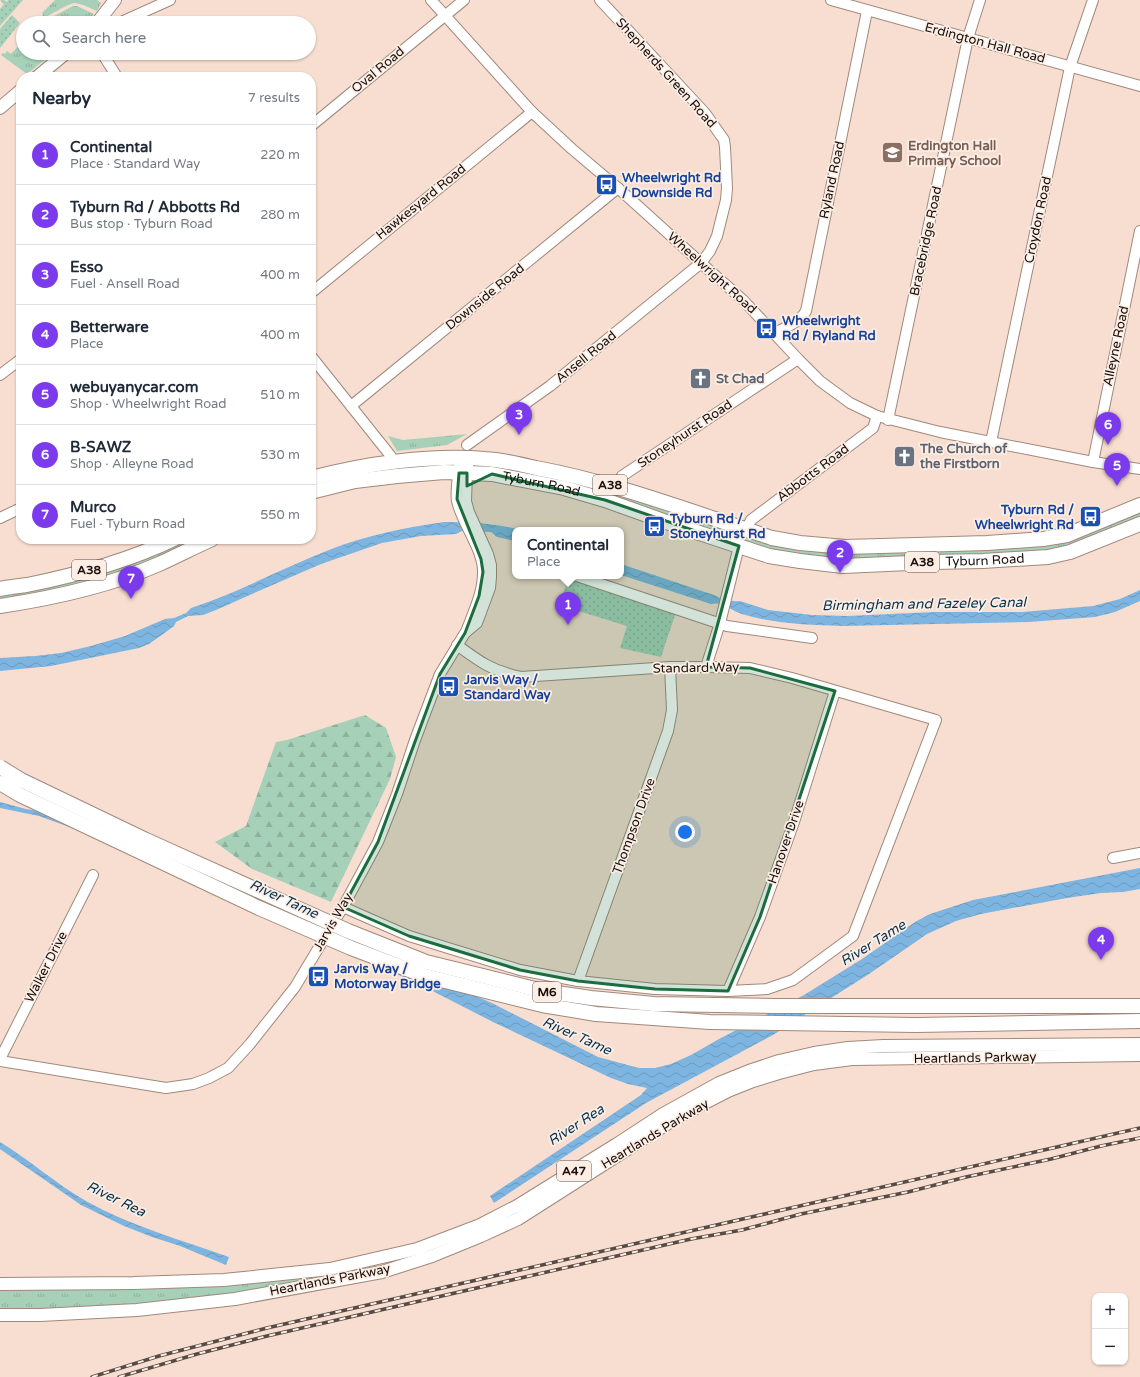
<!DOCTYPE html>
<html lang="en">
<head>
<meta charset="utf-8">
<style>
  body { margin:0; font-family:"Varela Round",sans-serif; background:#f6f6f7; color:#1f2937 }
  .controls { position:absolute; right:12px; bottom:12px; display:grid; overflow:hidden; border-radius:8px; box-shadow:0 1px 3px #0004 }
  .controls button { width:36px; height:36px; display:grid; place-items:center; padding:0; border:0; border-bottom:1px solid #e0e1e3; background:#fff; color:#1f2937; font:20px sans-serif }
  .you { position:absolute; left:685px; top:832px; width:14px; height:14px; margin:-10px; border:3px solid #fff; border-radius:50%; background:#1a73e8; box-shadow:0 0 0 6px #1a73e833 }
  .badge { display:grid; place-items:center; width:26px; height:26px; border-radius:50%; background:#7c3aed; color:#fff; font-size:13px; font-weight:700 }
  .pin { position:absolute; translate:-50% -33px; filter:drop-shadow(0 1px 2px #0008) }
  .pin::after { content:''; position:absolute; top:21px; width:14px; height:12px; background:inherit; clip-path:polygon(0 0,100% 0,50% 100%) }
  .popup { position:absolute; left:512px; top:527px; width:112px; height:52px; box-sizing:border-box; display:grid; place-content:center; border-radius:8px; background:#fff; filter:drop-shadow(0 1px 3px #0005); font-size:13px; white-space:nowrap; color:#747a83 }
  .popup b { font-size:15px; color:#1f2937 }
  .popup::after { content:''; position:absolute; left:50%; top:100%; margin-left:-8px; border:8px solid transparent; border-top-color:#fff }
  .list { margin:0; padding:0; list-style:none }
  h2 { display:flex; justify-content:space-between; align-items:center; height:52px; margin:0; padding:0 16px; font-size:17px }
  h2 small { font-size:13px; font-weight:400; color:#747a83 }
  .list li { display:grid; grid-template-columns:26px 1fr auto; gap:12px; align-items:center; box-sizing:border-box; height:60px; padding:0 16px; border-top:1px solid #e0e1e3 }
  .list b { display:block; font-size:15px; white-space:nowrap }
  .list p { margin:0; font-size:13px; white-space:nowrap; color:#747a83 }
  .list em { font-size:13px; font-style:normal; color:#747a83 }
  .icon { flex:none; width:22px; height:22px; fill:none; stroke:currentColor; stroke-width:2; stroke-linecap:round; stroke-linejoin:round }
  .map { position:relative; flex:none; width:1140px; height:1377px; overflow:hidden }
  .search { position:absolute; background:#fff; box-shadow:0 1px 3px #0004; left:16px; top:16px; width:300px; height:44px; display:flex; align-items:center; gap:10px; box-sizing:border-box; padding:0 14px; border-radius:22px; color:#747a83; font-size:15px }
  .panel { position:absolute; background:#fff; box-shadow:0 1px 3px #0004; left:16px; top:72px; width:300px; height:472px; border-radius:16px }
  .map>svg:first-child { display:block }
</style>
</head>
<body>
<div class="map">
<svg width="1140" height="1377" viewBox="0 0 1140 1377">
  <defs>
    <pattern id="grass-tufts" width="24" height="20" patternUnits="userSpaceOnUse"><rect width="24" height="20" fill="#a6d0b8"/><path d="M3 7l-1-3M5 7V3M7 7l1-3M15 17l-1-3M17 17v-4M19 17l1-3" fill="none" stroke="#8eb19d"/></pattern>
    <pattern id="forest-firs" width="22" height="20" patternUnits="userSpaceOnUse"><rect width="22" height="20" fill="#a6d0b8"/><path d="M5 1l3.5 6h-7zM16 11l3.5 6h-7z" fill="#8eb19d"/></pattern>
    <pattern id="garden-dots" width="8" height="8" patternUnits="userSpaceOnUse"><rect width="8" height="8" fill="#a6d0b8"/><path d="M2 2h.1M6 6h.1" fill="none" stroke="#8eb19d" stroke-width="1.8" stroke-linecap="round"/></pattern>
    <pattern id="water-waves" width="16" height="10" patternUnits="userSpaceOnUse"><rect width="16" height="10" fill="#7db5e0"/><path d="M0 5q4-4 8 0t8 0" fill="none" stroke="#6b9abf"/></pattern>
  </defs>
  <rect width="100%" height="100%" fill="#f8ded0"/>
  <g fill="url(#grass-tufts)">
    <path d="M55,0H97L101,3L97,11C90,8 83,4 75,3C69,3 49,16 41,19L40,18L43,15L42,13Z"/>
    <polygon points="73,6 77,6 94,14 87,23 44,23 43,22"/>
    <polygon points="23,41 23,53 53,53 27,74 1,55 3,53 5,54 7,51 11,54"/>
    <polygon points="467,434 447,445 397,451 388,436 403,440"/>
    <polygon points="534,474 569,478 766,543 787,548 829,552 1081,535 1140,513 1140,519 1060,551 842,561 786,556 555,479"/>
    <polygon points="185,539 206,539 114,577 0,602 0,595 168,547"/>
    <polygon points="312,1277 313,1278 240,1293 134,1307 0,1312 0,1290 135,1290 262,1283"/>
  </g>
  <polygon fill="url(#forest-firs)" points="365,715 386,728 396,757 390,779 331,902 252,869 215,842 246,826 276,742 287,740"/>
  <g fill="url(#garden-dots)">
    <polygon points="0,0 4,0 7,2 8,0 23,0 0,26 0,9 4,4"/>
    <polygon points="12,15 20,23 0,48 0,29"/>
    <polygon points="569,576 676,612 661,657 620,648 627,626 559,605"/>
  </g>
  <g fill="url(#water-waves)">
    <path d="M444,522C466,522 498,523 519,530H515V541L497,537L491,532L462,531L456,534L421,536L382,543L321,564L261,590L216,610L203,615L188,616L176,622L174,626L166,632L149,644L139,648L51,666L0,671V658L35,656L61,653L91,646L125,636L165,619L174,618L186,613L191,608C238,593 282,568 329,550C366,535 404,528 444,522Z"/>
    <path d="M621,564L714,595C721,599 732,602 740,601L768,610L812,615L847,616L935,612H1022L1093,606L1120,599L1140,590V601L1115,612L1095,617L1029,622L842,626C809,625 774,624 742,614C731,611 723,601 711,604L621,575Z"/>
    <polygon points="0,802 26,809 58,814 169,859 222,882 374,953 492,1003 598,1057 639,1068 655,1068 671,1064 691,1055 719,1039 804,995 862,959 915,922 930,914 973,900 1140,868 1140,889 1123,892 1101,893 1067,898 981,914 956,921 927,934 869,974 773,1035 646,1103 494,1203 490,1196 641,1095 647,1088 628,1084 611,1078 493,1022 415,982 251,910 83,832 39,816 0,808"/>
    <path d="M0,1142C30,1160 56,1184 86,1201C131,1226 181,1240 229,1257L226,1265L180,1246L152,1237L124,1226L81,1205L0,1149Z"/>
  </g>
  <g fill="none" stroke-linecap="round" stroke-linejoin="round">
    <defs>
      <g id="minor">
        <polyline points="431,0 532,112 572,149 618,188 701,263 743,300 798,359 820,381 850,403 877,416 940,432 1093,462 1140,469"/>
        <polyline points="831,0 1140,86"/>
        <polyline points="119,23 170,0"/>
        <polyline points="102,53 117,77"/>
        <polyline points="311,126 464,0"/>
        <polyline points="311,293 532,112"/>
        <path d="M775,333C786,327 800,322 806,311L867,11"/>
        <polyline points="311,356 390,455 393,462"/>
        <polyline points="0,375 21,359"/>
        <polyline points="351,406 618,188"/>
        <polyline points="888,420 968,38 980,0"/>
        <polyline points="991,442 1070,67 1093,0"/>
        <polyline points="467,445 550,386 701,263 710,251 717,236 726,200 727,188 725,147 724,140 705,113 600,0"/>
        <path d="M460,458C459,469 455,492 457,501C462,524 484,550 483,573C483,593 473,613 466,632"/>
        <polyline points="1093,462 1140,231"/>
        <polyline points="618,488 622,476 798,359"/>
        <polyline points="0,518 21,508"/>
        <polyline points="746,530 751,520 873,428 877,416"/>
        <polyline points="577,576 727,626 812,638"/>
        <polyline points="706,667 720,623 739,546"/>
        <polyline points="1113,858 1140,853"/>
        <path d="M343,907L409,936L520,970L578,981L655,989L728,991L767,989L793,980L853,936L936,720L792,678L750,668L706,667H670L521,677C492,671 480,662 457,645"/>
        <polyline points="578,981 668,731 672,710 670,667"/>
        <polyline points="728,991 760,917 794,822 835,691"/>
        <polyline points="0,1059 93,875"/>
        <polyline points="0,1061 166,1088 193,1084 209,1078 228,1068 250,1044 295,987 343,907 378,842 397,794 415,740 440,674 465,633 477,623 490,588 491,577 491,565 488,554 469,512 466,501 467,473 469,458"/>
      </g>
      <g id="major">
        <polyline points="97,23 115,0"/>
        <polyline points="37,77 66,53"/>
        <polyline points="0,108 21,90"/>
        <polyline points="0,1284 134,1283 224,1280 330,1269 417,1249 480,1225 517,1206 617,1144 663,1114 719,1083 749,1071 779,1061 814,1053 848,1048 883,1046 1140,1044"/>
        <polyline points="0,1315 40,1315 137,1310 235,1299 382,1272 432,1256 481,1236 518,1219 670,1122 699,1106 728,1091 753,1081 779,1073 814,1064 852,1059 1140,1055"/>
      </g>
      <g id="highway">
        <path d="M311,478C364,464 431,454 485,459C503,460 519,464 536,468C617,483 694,513 772,538L800,543L845,547L987,543L1043,539L1067,535L1140,505"/>
        <path id="s1" d="M311,492L355,481L397,476L444,472L492,474L564,488L605,500L669,523L769,556L800,561L843,566L932,562L983,561L1048,557L1070,552L1140,524"/>
        <path d="M0,589C9,587 18,586 27,585C77,575 128,561 174,539"/>
        <path d="M0,606C54,598 109,586 159,564C177,556 194,547 212,539"/>
      </g>
    </defs>
    <use href="#minor" stroke="#a0897c" stroke-width="12"/>
    <use href="#major" stroke="#a0897c" stroke-width="14"/>
    <use href="#highway" stroke="#a0897c" stroke-width="16"/>
    <use href="#minor" stroke="#fff" stroke-width="10"/>
    <use href="#major" stroke="#fff" stroke-width="12"/>
    <use href="#highway" stroke="#fff" stroke-width="14"/>
    <defs>
      <g id="rail">
        <polyline points="92,1377 159,1356 267,1328 1140,1128"/>
        <polyline points="119,1377 197,1354 267,1336 691,1239 742,1230 801,1214 908,1192 966,1177 1051,1159 1101,1146 1140,1138"/>
      </g>
    </defs>
    <use href="#rail" stroke="#584a44" stroke-width="3.5"/>
    <use href="#rail" stroke="#fdeee5" stroke-width="2" stroke-dasharray="6" stroke-linecap="butt"/>
    <defs>
      <g id="highway-bridge">
        <polyline points="0,767 21,780 146,840 348,931 426,962 543,991 591,998 654,1004 774,1006 1140,1006"/>
        <polyline points="0,783 20,795 259,908 351,948 425,976 542,1005 596,1014 710,1022 916,1025 1140,1021"/>
      </g>
    </defs>
    <use href="#highway-bridge" stroke="#a0897c" stroke-width="16" stroke-linecap="butt"/>
    <use href="#highway-bridge" stroke="#fff" stroke-width="14"/>
  </g>
  <path fill="#1c6d3e" fill-opacity="0.2" stroke="#1c6d3e" stroke-width="3" stroke-linejoin="round" d="M459,473H467V486L492,474L605,500L739,546L706,667L750,668L835,691L760,917L728,991L655,989L578,981L520,970L409,936L343,907L378,842L440,674L465,633L479,596L483,572L481,559L457,499Z"/>
  <defs>
    <symbol id="school-square" viewBox="-11 -11 22 22"><rect x="-9" y="-9" width="18" height="18" rx="4" fill="#8d6e63" stroke="#fdeee5"/><path d="M0-5L7-2L0 1L-7-2ZM-4 1L0 2.5L4 1V4Q0 6-4 4Z" fill="#fff"/></symbol>
    <symbol id="bus-square" viewBox="-11 -11 22 22"><rect x="-9" y="-9" width="18" height="18" rx="4" fill="#1a4fb4" stroke="#fdeee5"/><path d="M-5-6H5V4H4V6H2V4H-2V6H-4V4H-5ZM-3.5-4V0h7V-4ZM-3.5 1.2v1.5H-2V1.2ZM2 1.2v1.5H3.5V1.2Z" fill="#fff"/></symbol>
    <symbol id="church-square" viewBox="-11 -11 22 22"><rect x="-9" y="-9" width="18" height="18" rx="4" fill="#6b7280" stroke="#fdeee5"/><path d="M-1.2-6h2.4v3.5h3.3v2.4h-3.3V6h-2.4V-.1h-3.3v-2.4h3.3Z" fill="#fff"/></symbol>
  </defs>
  <g fill-rule="evenodd">
    <use href="#school-square" x="880" y="140" width="25" height="25"/>
    <use href="#bus-square" x="594" y="172" width="25" height="25"/>
    <use href="#bus-square" x="754" y="316" width="25" height="25"/>
    <use href="#church-square" x="688" y="366" width="25" height="25"/>
    <use href="#church-square" x="892" y="444" width="25" height="25"/>
    <use href="#bus-square" x="1078" y="504" width="25" height="25"/>
    <use href="#bus-square" x="642" y="514" width="25" height="25"/>
    <use href="#bus-square" x="436" y="674" width="25" height="25"/>
    <use href="#bus-square" x="306" y="964" width="25" height="25"/>
  </g>
  <g text-anchor="middle" dominant-baseline="central" stroke-width="3.5" stroke-linejoin="round" paint-order="stroke">
    <g fill="#fdeee5" stroke="#5d524c" stroke-width="1">
      <rect x="593" y="475" width="34" height="20" rx="3"/>
      <rect x="905" y="552" width="34" height="20" rx="3"/>
      <rect x="72" y="560" width="34" height="20" rx="3"/>
      <rect x="533" y="982" width="28" height="20" rx="3"/>
      <rect x="557" y="1161" width="34" height="20" rx="3"/>
    </g>
    <g font-size="12" font-weight="bold" fill="#180f0b">
      <text x="610" y="485">A38</text>
      <text x="922" y="562">A38</text>
      <text x="89" y="570">A38</text>
      <text x="547" y="992">M6</text>
      <text x="574" y="1171">A47</text>
    </g>
    <g font-size="13" fill="#180f0b" stroke="#fdeee5">
      <text transform="translate(985 43) rotate(15)">Erdington Hall Road</text>
      <text transform="translate(378 70) rotate(-40)">Oval Road</text>
      <text transform="translate(666 73) rotate(48)">Shepherds Green Road</text>
      <text transform="translate(832 180) rotate(-78)">Ryland Road</text>
      <text transform="translate(421 202) rotate(-39)">Hawkesyard Road</text>
      <text transform="translate(1038 220) rotate(-78)">Croydon Road</text>
      <text transform="translate(926 241) rotate(-78)">Bracebridge Road</text>
      <text transform="translate(712 273) rotate(42)">Wheelwright Road</text>
      <text transform="translate(485 297) rotate(-39)">Downside Road</text>
      <text transform="translate(1116 346) rotate(-78)">Alleyne Road</text>
      <text transform="translate(586 357) rotate(-39)">Ansell Road</text>
      <text transform="translate(685 434) rotate(-34)">Stoneyhurst Road</text>
      <text transform="translate(813 473) rotate(-37)">Abbotts Road</text>
      <text stroke="none"><textPath href="#s1" startOffset="233">Tyburn Road</textPath></text>
      <text stroke="none"><textPath href="#s1" startOffset="689">Tyburn Road</textPath></text>
      <text transform="translate(696 668) rotate(-1)">Standard Way</text>
      <text transform="translate(634 826) rotate(-70)">Thompson Drive</text>
      <text transform="translate(786 842) rotate(-71)">Hanover Drive</text>
      <text transform="translate(333 922) rotate(-60)">Jarvis Way</text>
      <text transform="translate(46 967) rotate(-63)">Walker Drive</text>
      <text transform="translate(975 1058) rotate(-1)">Heartlands Parkway</text>
      <text transform="translate(655 1134) rotate(-31)">Heartlands Parkway</text>
      <text transform="translate(330 1280) rotate(-11)">Heartlands Parkway</text>
    </g>
    <g font-size="13" font-weight="bold" fill="#785e54" stroke="#fdeee5" text-anchor="start">
      <text x="908" y="146">Erdington Hall<tspan x="908" dy="15">Primary School</tspan></text>
    </g>
    <g font-size="13" font-weight="bold" fill="#164399" stroke="#fdeee5" text-anchor="start">
      <text x="622" y="178">Wheelwright Rd<tspan x="622" dy="15">/ Downside Rd</tspan></text>
      <text x="782" y="321">Wheelwright<tspan x="782" dy="15">Rd / Ryland Rd</tspan></text>
      <text x="1074" y="510" text-anchor="end">Tyburn Rd /<tspan x="1074" dy="15">Wheelwright Rd</tspan></text>
      <text x="670" y="519">Tyburn Rd /<tspan x="670" dy="15">Stoneyhurst Rd</tspan></text>
      <text x="464" y="680">Jarvis Way /<tspan x="464" dy="15">Standard Way</tspan></text>
      <text x="334" y="969">Jarvis Way /<tspan x="334" dy="15">Motorway Bridge</tspan></text>
    </g>
    <g font-size="13" font-weight="bold" fill="#5b616d" stroke="#fdeee5" text-anchor="start">
      <text x="716" y="379">St Chad</text>
      <text x="920" y="449">The Church of<tspan x="920" dy="15">the Firstborn</tspan></text>
    </g>
    <g font-size="14" font-style="italic" fill="#063350" stroke="#fdeee5">
      <text transform="translate(924 604) rotate(-1)">Birmingham and Fazeley Canal</text>
      <text transform="translate(284 899) rotate(25)">River Tame</text>
      <text transform="translate(873 943) rotate(-32)">River Tame</text>
      <text transform="translate(577 1036) rotate(24)">River Tame</text>
      <text transform="translate(576 1125) rotate(-33)">River Rea</text>
      <text transform="translate(116 1199) rotate(26)">River Rea</text>
    </g>
  </g>
</svg>
<div class="controls">
<button>+</button>
<button>−</button>
</div>
<div class="you"></div>
<div class="pin badge" style="left:568px;top:625px">1</div>
<div class="popup"><b>Continental</b>Place</div>
<div class="pin badge" style="left:840px;top:573px">2</div>
<div class="pin badge" style="left:519px;top:435px">3</div>
<div class="pin badge" style="left:1101px;top:960px">4</div>
<div class="pin badge" style="left:1117px;top:486px">5</div>
<div class="pin badge" style="left:1108px;top:445px">6</div>
<div class="pin badge" style="left:131px;top:599px">7</div>
<div class="search"><svg class="icon" aria-label="search" viewBox="0 0 24 24"><circle cx="10" cy="10" r="6"/><path d="M15 15l6 6"/></svg>Search here</div>
<section class="panel">
<h2>Nearby<small>7 results</small></h2>
<ul class="list">
<li><span class="badge">1</span><div><b>Continental</b><p>Place · Standard Way</p></div><em>220 m</em></li>
<li><span class="badge">2</span><div><b>Tyburn Rd / Abbotts Rd</b><p>Bus stop · Tyburn Road</p></div><em>280 m</em></li>
<li><span class="badge">3</span><div><b>Esso</b><p>Fuel · Ansell Road</p></div><em>400 m</em></li>
<li><span class="badge">4</span><div><b>Betterware</b><p>Place</p></div><em>400 m</em></li>
<li><span class="badge">5</span><div><b>webuyanycar.com</b><p>Shop · Wheelwright Road</p></div><em>510 m</em></li>
<li><span class="badge">6</span><div><b>B-SAWZ</b><p>Shop · Alleyne Road</p></div><em>530 m</em></li>
<li><span class="badge">7</span><div><b>Murco</b><p>Fuel · Tyburn Road</p></div><em>550 m</em></li>
</ul>
</section>
</div>
</body>
</html>
